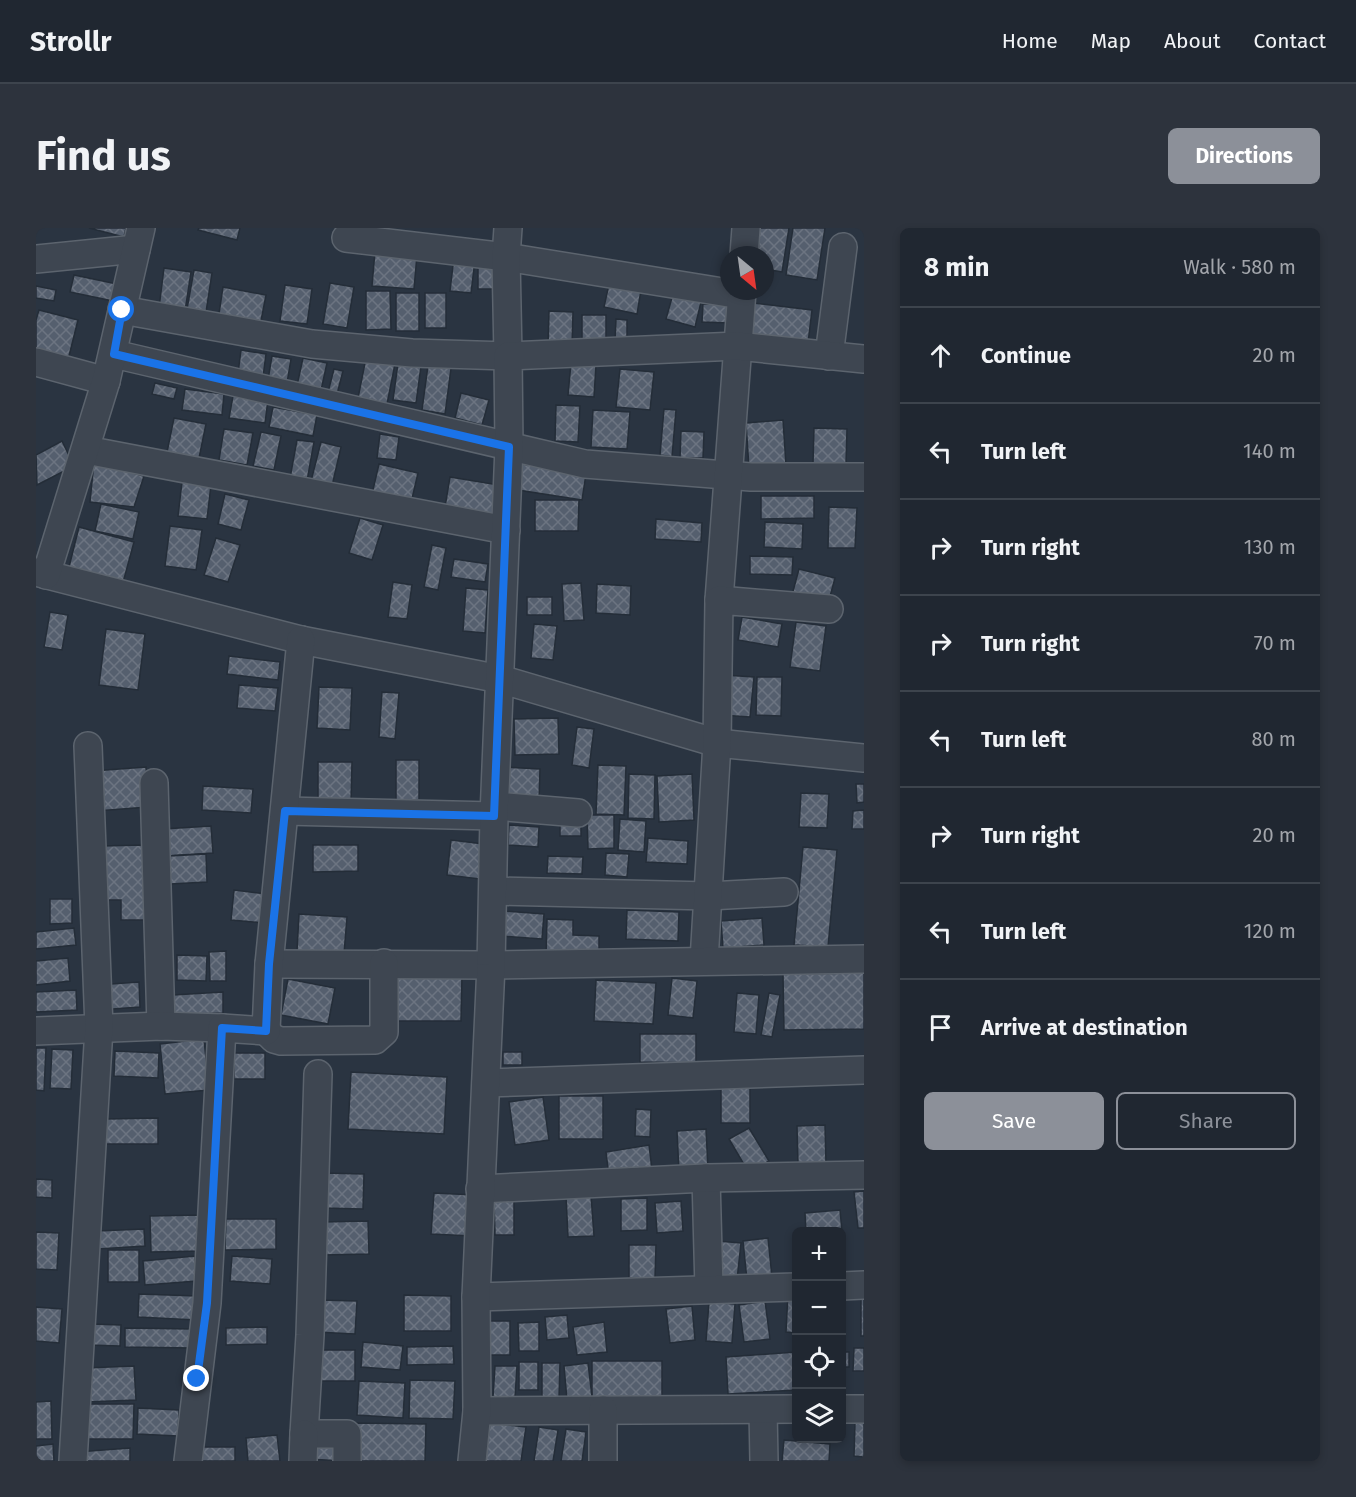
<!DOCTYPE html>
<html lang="en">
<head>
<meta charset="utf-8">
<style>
  body { margin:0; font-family:"Fira Sans",sans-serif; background:#2d333d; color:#f1f3f6 }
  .controls { position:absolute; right:18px; bottom:18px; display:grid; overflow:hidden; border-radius:9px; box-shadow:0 3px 9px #0003 }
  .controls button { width:54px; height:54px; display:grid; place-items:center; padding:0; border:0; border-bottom:2px solid #3d444d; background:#202731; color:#f1f3f6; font:30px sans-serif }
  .compass { position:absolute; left:684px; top:18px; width:54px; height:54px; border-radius:50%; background:#202731; box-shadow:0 3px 9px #0003; rotate:151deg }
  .stop { position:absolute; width:18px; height:18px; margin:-14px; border:4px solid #1a73e8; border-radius:50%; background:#fff }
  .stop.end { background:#1a73e8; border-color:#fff; box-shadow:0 2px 6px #0008 }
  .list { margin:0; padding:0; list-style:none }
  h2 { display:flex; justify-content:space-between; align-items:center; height:78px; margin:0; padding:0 24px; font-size:26px }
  h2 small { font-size:20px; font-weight:400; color:#a2a5ab }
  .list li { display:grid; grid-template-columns:39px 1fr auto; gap:18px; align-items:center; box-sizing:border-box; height:96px; padding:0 24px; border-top:2px solid #3d444d }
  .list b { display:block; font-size:22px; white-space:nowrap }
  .list em { font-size:20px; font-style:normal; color:#a2a5ab }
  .actions { display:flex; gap:12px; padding:18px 24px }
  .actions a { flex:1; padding:14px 0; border:2px solid #8c9099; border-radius:9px; text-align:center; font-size:21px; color:#8c9099 }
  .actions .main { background:#8c9099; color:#fff }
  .icon { flex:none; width:33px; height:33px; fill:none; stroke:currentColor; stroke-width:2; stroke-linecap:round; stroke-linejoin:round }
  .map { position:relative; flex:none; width:828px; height:1233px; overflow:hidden; border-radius:9px }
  header { display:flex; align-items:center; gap:36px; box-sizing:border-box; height:84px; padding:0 30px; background:#202731; border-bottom:2px solid #3d444d }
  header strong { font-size:28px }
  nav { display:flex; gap:33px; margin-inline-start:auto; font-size:21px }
  .intro { display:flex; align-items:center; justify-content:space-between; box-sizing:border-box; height:144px; padding:0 36px }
  h1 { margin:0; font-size:42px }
  .button { padding:15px 27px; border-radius:9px; background:#8c9099; color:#fff; font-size:21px; font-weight:700 }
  main { display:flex; gap:36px; padding:0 36px }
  aside { flex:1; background:#202731; border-radius:9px; box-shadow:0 3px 9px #0003 }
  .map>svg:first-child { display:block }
</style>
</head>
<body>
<header>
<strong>Strollr</strong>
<nav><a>Home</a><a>Map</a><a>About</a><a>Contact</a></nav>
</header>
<div class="intro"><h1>Find us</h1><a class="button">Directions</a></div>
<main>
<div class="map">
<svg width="828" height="1233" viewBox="0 0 828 1233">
  <defs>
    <pattern id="building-cross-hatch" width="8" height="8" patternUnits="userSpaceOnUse" patternTransform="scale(1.5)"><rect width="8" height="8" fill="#555f6e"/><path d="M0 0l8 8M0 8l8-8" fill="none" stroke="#6c7481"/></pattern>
  </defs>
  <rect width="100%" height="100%" fill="#2a3441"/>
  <g fill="url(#building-cross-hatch)" stroke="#242d38" stroke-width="1.5">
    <polygon points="53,0 90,0 88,9"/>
    <polygon points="163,0 204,0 201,12 162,2"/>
    <polygon points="714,0 753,0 746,44 729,41 729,27 710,27"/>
    <polygon points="757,0 789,0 781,52 750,47"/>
    <polygon points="339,23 381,27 378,61 336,58"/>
    <polygon points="418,29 439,32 435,65 414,63"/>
    <rect x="442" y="35" width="18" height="26"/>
    <polygon points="128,40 155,44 149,83 123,80"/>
    <polygon points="158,42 176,45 170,84 151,81"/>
    <polygon points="38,47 81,56 77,73 34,64"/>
    <polygon points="294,55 318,59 311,100 287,96"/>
    <polygon points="573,56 605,62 601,86 568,79"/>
    <polygon points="249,57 276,61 271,96 244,93"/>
    <polygon points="0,58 20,62 18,73 0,70"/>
    <polygon points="187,59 230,67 225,93 183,86"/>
    <polygon points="330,63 354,63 355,101 330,102"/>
    <rect x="360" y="65" width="23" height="38"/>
    <rect x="389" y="65" width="21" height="35"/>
    <polygon points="637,66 665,74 659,99 630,91"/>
    <polygon points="717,75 776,82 772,115 713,108"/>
    <polygon points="667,76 694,77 693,95 666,94"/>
    <polygon points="3,82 42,92 32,132 0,123 0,92"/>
    <polygon points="513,83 537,84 536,119 512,118"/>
    <polygon points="546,87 570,87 570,115 546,116"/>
    <polygon points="580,91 591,92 591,113 579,113"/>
    <polygon points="205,122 230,126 226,157 201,153"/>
    <polygon points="236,128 255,131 250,161 231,158"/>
    <polygon points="363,128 386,131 380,175 357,172"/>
    <polygon points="267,130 291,135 284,167 260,162"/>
    <polygon points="330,130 359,136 351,176 322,170"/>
    <polygon points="393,130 416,133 409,186 386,182"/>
    <polygon points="535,135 560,137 558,169 532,167"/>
    <polygon points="298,141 307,143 300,170 291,168"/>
    <polygon points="584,141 618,144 614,182 580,179"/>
    <polygon points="119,155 141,160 138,171 116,166"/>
    <polygon points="149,161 188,166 186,187 146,182"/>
    <polygon points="425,165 453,172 446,197 419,190"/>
    <polygon points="197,168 232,172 229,195 193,190"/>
    <polygon points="520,177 544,178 542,214 519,213"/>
    <polygon points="237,179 281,187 277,208 233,199"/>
    <polygon points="628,181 640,182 636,229 624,227"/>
    <polygon points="557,182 594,184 591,221 555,219"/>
    <polygon points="138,190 170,196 162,235 130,229"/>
    <polygon points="747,192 750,237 713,240 710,195"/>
    <polygon points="778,200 811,201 810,236 777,236"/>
    <polygon points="188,201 217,205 211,237 183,232"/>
    <polygon points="645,203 668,204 667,230 644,230"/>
    <polygon points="225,204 245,208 238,242 217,238"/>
    <polygon points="344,206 363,209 360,232 341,230"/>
    <polygon points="261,212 278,214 271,253 254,250"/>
    <polygon points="26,213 38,238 1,257 0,227"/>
    <polygon points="285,214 305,219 296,258 275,253"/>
    <polygon points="58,234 108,248 98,279 54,274"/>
    <polygon points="343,236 382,245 375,275 336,266"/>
    <polygon points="486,236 550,246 546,272 482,262"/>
    <polygon points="414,249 469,258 463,294 408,285"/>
    <polygon points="146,254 175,257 171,291 142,288"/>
    <polygon points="189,266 213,272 205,302 182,296"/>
    <polygon points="725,268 778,268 778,290 725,291"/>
    <polygon points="499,272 543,272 542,303 499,303"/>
    <polygon points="65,276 103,284 97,311 59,303"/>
    <polygon points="793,279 821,280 819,320 792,320"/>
    <polygon points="324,290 347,297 336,332 313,325"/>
    <polygon points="620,291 666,295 665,314 619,311"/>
    <polygon points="729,294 767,296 766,321 728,319"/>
    <polygon points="134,298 166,302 160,342 129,338"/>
    <polygon points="43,299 98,314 85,362 31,347"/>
    <polygon points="180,310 204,317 192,354 168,347"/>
    <polygon points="396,317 410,320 402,362 388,359"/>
    <polygon points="714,328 757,329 756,347 714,346"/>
    <polygon points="418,331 452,336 449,354 415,349"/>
    <polygon points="763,341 799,350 792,376 756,367"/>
    <polygon points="357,354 376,357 371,391 352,389"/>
    <polygon points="545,355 548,392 528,393 526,356"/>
    <polygon points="561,356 595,358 594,387 560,385"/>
    <polygon points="430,360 452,362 449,405 427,403"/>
    <rect x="491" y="369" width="25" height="18"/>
    <polygon points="14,384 32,387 26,422 8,419"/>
    <polygon points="706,389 746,396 742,419 702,412"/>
    <polygon points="760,394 790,398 784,443 754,439"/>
    <polygon points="498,396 521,398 517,432 495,430"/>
    <polygon points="70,401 109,406 102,462 63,457"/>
    <polygon points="193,428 244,434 242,452 191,446"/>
    <polygon points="688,447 718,449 714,489 685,487"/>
    <polygon points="721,449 746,449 745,488 720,487"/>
    <polygon points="203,457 242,460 239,483 201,480"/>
    <polygon points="283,459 316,460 314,502 281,500"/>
    <polygon points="346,464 363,465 359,511 343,509"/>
    <polygon points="522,490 523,526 479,527 478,491"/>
    <polygon points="541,499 558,501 553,540 536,537"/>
    <rect x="360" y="532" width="23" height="40"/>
    <polygon points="282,534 316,534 315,576 282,576"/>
    <polygon points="562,537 590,538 588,587 560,586"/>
    <polygon points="110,539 112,579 60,583 57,543"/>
    <polygon points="466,539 504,541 503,573 465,572"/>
    <polygon points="593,546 619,547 618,591 592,590"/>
    <polygon points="656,546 658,592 623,594 621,548"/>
    <polygon points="820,556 828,556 828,574 821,575"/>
    <polygon points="167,558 217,561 215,585 166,582"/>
    <polygon points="765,565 793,566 791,600 763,599"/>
    <polygon points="828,582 828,601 816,601 817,583"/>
    <polygon points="551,587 578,587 578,620 552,621"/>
    <rect x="524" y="591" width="21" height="17"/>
    <polygon points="584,591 610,593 608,624 582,622"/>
    <polygon points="473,597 503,599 502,619 472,617"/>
    <polygon points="175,598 177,625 129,628 127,601"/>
    <polygon points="612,610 652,613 651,636 610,634"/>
    <polygon points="415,612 448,616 444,651 411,647"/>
    <polygon points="107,617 109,692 85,692 85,672 65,672 65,618"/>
    <polygon points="277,617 322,617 322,643 277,644"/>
    <polygon points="767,619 801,622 792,719 758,717"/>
    <polygon points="570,625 593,626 591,649 569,647"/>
    <polygon points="170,626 171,654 134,656 133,628"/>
    <polygon points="512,628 547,629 546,646 511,645"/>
    <polygon points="198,662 231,666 228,695 195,692"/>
    <polygon points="14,671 36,671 36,695 14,696"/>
    <polygon points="591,682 643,684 642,713 590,711"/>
    <polygon points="467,683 508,686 506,711 465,708"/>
    <polygon points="263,686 311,689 308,726 261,723"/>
    <polygon points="726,690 728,717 687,720 685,693"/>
    <polygon points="511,691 537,692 537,707 563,708 563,730 510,729"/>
    <polygon points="38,700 40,717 0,721 0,704"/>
    <polygon points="190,723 190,753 174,753 173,724"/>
    <polygon points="141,727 171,728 170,753 141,752"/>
    <polygon points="32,730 34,753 0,757 0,733"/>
    <polygon points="359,745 426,746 425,793 359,793"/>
    <polygon points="828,745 828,801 748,802 747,746"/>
    <polygon points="636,750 661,753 657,790 632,787"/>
    <polygon points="252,751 299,760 292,796 245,787"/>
    <polygon points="560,752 620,755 617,796 558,793"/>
    <polygon points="103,754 104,779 63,782 61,757"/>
    <polygon points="40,762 41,782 0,784 0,764"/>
    <polygon points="187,764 187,785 138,787 137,767"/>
    <polygon points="701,765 723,767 720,806 698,804"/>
    <polygon points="733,765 744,767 736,809 725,807"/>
    <polygon points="604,806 660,806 660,835 604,834"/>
    <polygon points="168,811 173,862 129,866 124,816"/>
    <polygon points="0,820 10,820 8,863 0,862"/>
    <polygon points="16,821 37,822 35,861 14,860"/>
    <polygon points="79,823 123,825 122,850 78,848"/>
    <rect x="467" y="824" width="19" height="13"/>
    <rect x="198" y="825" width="31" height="26"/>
    <polygon points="315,844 411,849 408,906 312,901"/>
    <rect x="685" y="858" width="29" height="37"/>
    <rect x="523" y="868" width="44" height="43"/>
    <polygon points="507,869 513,912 479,917 473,874"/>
    <polygon points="600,881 615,882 614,909 599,908"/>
    <polygon points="122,890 122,916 70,916 70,891"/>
    <polygon points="789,897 790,936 762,937 761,898"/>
    <polygon points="713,900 733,933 713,945 693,911"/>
    <polygon points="670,901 672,941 643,944 641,903"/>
    <polygon points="613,917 616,942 573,949 570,924"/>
    <polygon points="288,945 328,946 327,981 287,980"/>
    <polygon points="0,951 16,952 16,970 0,969"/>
    <polygon points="828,963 828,1000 822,1000 818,964"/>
    <polygon points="398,965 439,967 436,1008 395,1006"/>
    <polygon points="555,967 558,1008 532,1009 530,968"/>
    <polygon points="611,970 611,1002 585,1003 585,971"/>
    <polygon points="458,973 478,973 478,1007 459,1007"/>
    <polygon points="645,973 647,1003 621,1005 619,975"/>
    <polygon points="804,982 806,1003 770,1004 769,985"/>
    <polygon points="165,987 166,1023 115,1024 114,988"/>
    <polygon points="190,991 240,991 240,1021 189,1022"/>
    <polygon points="332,993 333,1026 286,1027 286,994"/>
    <polygon points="108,1001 109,1018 62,1021 61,1003"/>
    <polygon points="0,1004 23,1005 21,1042 0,1041"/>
    <polygon points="732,1010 736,1049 711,1052 707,1013"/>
    <polygon points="682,1013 705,1015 701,1052 678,1050"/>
    <polygon points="593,1017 620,1017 619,1050 593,1050"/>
    <rect x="72" y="1022" width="31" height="32"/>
    <polygon points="159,1028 161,1053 109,1057 107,1033"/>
    <polygon points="196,1028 236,1031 234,1056 194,1053"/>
    <polygon points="752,1065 760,1065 760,1105 750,1104"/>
    <polygon points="103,1066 161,1068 160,1092 102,1089"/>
    <polygon points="368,1067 415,1068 415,1103 368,1103"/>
    <rect x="825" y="1068" width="3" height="40"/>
    <polygon points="282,1072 321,1073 319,1106 280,1104"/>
    <polygon points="729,1073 734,1111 708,1114 703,1077"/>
    <polygon points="673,1074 699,1076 696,1115 670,1113"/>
    <polygon points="656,1078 659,1112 634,1115 630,1081"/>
    <polygon points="0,1079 26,1081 23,1115 0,1113"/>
    <polygon points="531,1087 533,1110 511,1112 509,1089"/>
    <rect x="453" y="1093" width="21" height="34"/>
    <polygon points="503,1094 503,1123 483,1123 482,1095"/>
    <polygon points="568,1094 571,1124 541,1127 537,1099"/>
    <polygon points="54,1096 85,1097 84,1118 53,1117"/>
    <polygon points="231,1099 231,1116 190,1117 190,1100"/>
    <polygon points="89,1100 157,1101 157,1120 89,1119"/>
    <polygon points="327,1114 367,1118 364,1142 325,1139"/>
    <polygon points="417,1118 418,1136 371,1137 371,1119"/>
    <polygon points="818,1120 828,1120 828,1143 817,1143"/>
    <polygon points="284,1122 319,1122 319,1153 283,1153"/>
    <polygon points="760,1124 760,1162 692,1166 690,1129"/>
    <rect x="806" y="1124" width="7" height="15"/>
    <polygon points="556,1133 626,1133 626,1176 556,1175"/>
    <rect x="483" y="1134" width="19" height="28"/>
    <polygon points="506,1135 524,1135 523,1170 506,1170"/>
    <polygon points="552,1135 556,1169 531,1172 528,1138"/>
    <polygon points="98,1138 100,1172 50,1174 49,1140"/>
    <polygon points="459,1138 481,1138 479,1170 457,1169"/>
    <polygon points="374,1152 419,1153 417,1191 373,1190"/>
    <polygon points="323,1153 369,1155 367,1190 321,1187"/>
    <polygon points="15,1173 16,1211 0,1211 0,1174"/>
    <polygon points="48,1176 98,1176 97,1211 47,1211"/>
    <polygon points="102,1180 143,1182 142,1208 101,1206"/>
    <polygon points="317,1195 390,1196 389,1233 317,1233"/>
    <polygon points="454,1195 490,1199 485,1233 449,1233"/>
    <polygon points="819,1195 828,1195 828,1229 818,1228"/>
    <polygon points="503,1199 522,1202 517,1233 498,1233"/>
    <polygon points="530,1201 550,1204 546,1233 525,1233"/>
    <polygon points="241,1207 244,1233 212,1233 210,1210"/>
    <polygon points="276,1210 309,1215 306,1233 273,1231"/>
    <polygon points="748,1212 794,1216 793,1233 746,1233"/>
    <polygon points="17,1216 18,1233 0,1233 0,1218"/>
    <rect x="163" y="1219" width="36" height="14"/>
    <polygon points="94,1220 94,1233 42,1233 41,1224"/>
  </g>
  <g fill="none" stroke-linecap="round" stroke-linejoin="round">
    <defs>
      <g id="minor">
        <polyline points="310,10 470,29 705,67"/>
        <polyline points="708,27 710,0"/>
        <polyline points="0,31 100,21"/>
        <polyline points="86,82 276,116 376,125 472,128 470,29 472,0"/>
        <polyline points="78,126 549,236 715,249 828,249"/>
        <polyline points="793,128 807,19"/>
        <polyline points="0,134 70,153"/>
        <polyline points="50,222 470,302"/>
        <polyline points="0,344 265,412 464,451 681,515 828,530"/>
        <polyline points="10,347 70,153 105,0"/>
        <polyline points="683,372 706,63"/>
        <polyline points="118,555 125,798"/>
        <polyline points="459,578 542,585"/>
        <polyline points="249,583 458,588"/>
        <polyline points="457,663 673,668 748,664"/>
        <polyline points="668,733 681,515 683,372 793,381"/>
        <polyline points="233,736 455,737 828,731"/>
        <polyline points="0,803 125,798 186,800"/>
        <polyline points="230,803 238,811 245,813 339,812 348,804 348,735"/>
        <polyline points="282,846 274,1107 268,1206 311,1206 311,1233"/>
        <polyline points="450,855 828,842"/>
        <polyline points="670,950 673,1061"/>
        <polyline points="444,961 670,950 828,947"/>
        <polyline points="806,1058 828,1057"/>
        <polyline points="440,1069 760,1059"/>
        <polyline points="806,1181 828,1181"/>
        <polyline points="727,1182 728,1233"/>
        <polyline points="441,1183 760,1181"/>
        <polyline points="37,1233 63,800 52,518"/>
        <polyline points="152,1233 171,1075 186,800 230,803 233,736 265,412"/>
        <polyline points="267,1233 268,1206"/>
        <polyline points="436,1233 441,1183 440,1069 455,737 458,588 473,219 472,128 701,118 828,131"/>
        <polyline points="567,1233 567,1182"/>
      </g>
    </defs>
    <use href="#minor" stroke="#5c646e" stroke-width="30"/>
    <use href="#minor" stroke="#3e4651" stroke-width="27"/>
  </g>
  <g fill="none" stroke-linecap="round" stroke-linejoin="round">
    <polyline stroke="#1a73e8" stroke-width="8" points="86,82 78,126 473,219 458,588 249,583 233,736 230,803 186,800 171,1075 161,1151"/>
  </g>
</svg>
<div class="controls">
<button>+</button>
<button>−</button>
<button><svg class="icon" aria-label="locate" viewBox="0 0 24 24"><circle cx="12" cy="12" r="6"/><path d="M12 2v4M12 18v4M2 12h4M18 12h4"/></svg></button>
<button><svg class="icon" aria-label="layers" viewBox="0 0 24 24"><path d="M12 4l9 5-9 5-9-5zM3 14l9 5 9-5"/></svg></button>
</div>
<svg class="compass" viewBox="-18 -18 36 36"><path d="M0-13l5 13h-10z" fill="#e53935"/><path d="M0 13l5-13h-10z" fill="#a2a5ab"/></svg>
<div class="stop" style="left:86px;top:82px"></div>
<div class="stop end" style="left:161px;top:1151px"></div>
</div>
<aside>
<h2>8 min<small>Walk · 580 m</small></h2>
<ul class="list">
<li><svg class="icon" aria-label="ahead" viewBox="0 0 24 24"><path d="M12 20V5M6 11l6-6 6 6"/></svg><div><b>Continue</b></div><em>20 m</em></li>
<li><svg class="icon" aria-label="left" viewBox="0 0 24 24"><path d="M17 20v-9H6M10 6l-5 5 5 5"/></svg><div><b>Turn left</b></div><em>140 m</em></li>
<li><svg class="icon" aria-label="right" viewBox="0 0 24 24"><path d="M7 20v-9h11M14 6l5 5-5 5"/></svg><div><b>Turn right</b></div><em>130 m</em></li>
<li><svg class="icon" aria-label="right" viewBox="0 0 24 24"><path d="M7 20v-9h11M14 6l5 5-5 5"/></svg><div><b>Turn right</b></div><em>70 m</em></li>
<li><svg class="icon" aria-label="left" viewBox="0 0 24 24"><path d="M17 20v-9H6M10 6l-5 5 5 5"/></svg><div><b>Turn left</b></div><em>80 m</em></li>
<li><svg class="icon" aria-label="right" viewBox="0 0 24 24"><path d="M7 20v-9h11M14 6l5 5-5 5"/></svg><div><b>Turn right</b></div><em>20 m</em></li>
<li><svg class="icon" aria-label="left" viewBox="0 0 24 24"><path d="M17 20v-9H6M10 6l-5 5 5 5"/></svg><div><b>Turn left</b></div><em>120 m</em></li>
<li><svg class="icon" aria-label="arrive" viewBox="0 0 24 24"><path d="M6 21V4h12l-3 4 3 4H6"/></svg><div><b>Arrive at destination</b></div></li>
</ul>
<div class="actions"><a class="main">Save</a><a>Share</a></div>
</aside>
</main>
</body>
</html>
